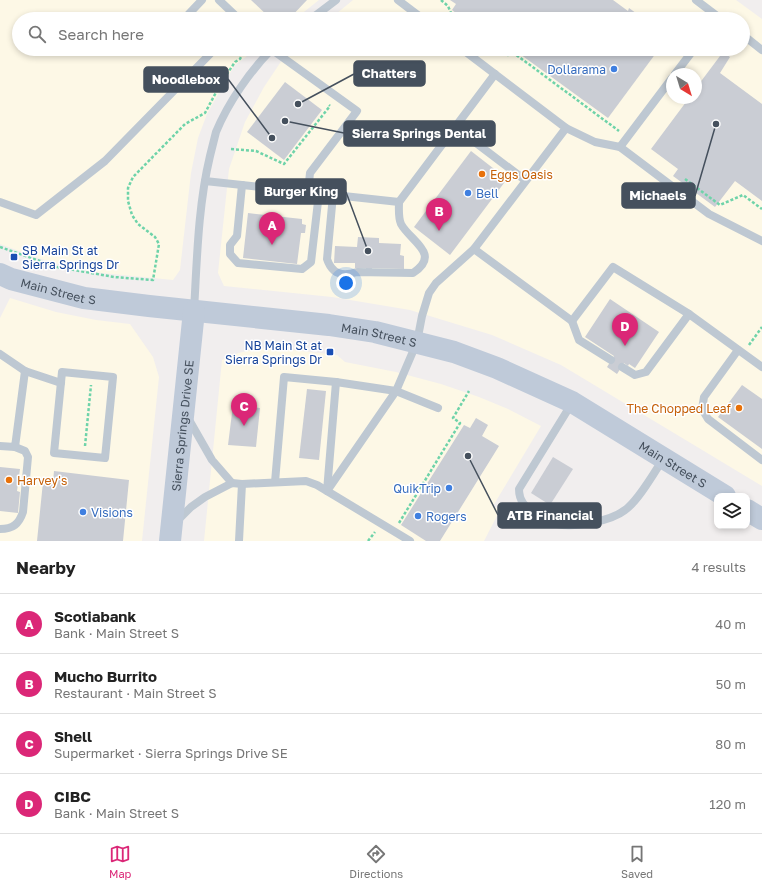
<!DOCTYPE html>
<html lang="en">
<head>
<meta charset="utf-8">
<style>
  body { margin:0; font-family:"Golos Text",sans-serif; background:#f2f2f2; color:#222 }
  .controls { position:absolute; right:12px; bottom:12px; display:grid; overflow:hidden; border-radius:8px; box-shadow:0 2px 6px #0003 }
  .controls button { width:36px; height:36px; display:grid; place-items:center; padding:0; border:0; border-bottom:1px solid #e0e0e0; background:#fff; color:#222; font:20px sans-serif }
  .compass { position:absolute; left:666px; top:68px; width:36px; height:36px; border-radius:50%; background:#fff; box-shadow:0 2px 6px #0003; rotate:142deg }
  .you { position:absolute; left:346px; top:283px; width:14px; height:14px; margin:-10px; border:3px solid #fff; border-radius:50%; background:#1a73e8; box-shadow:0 0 0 6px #1a73e833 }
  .badge { display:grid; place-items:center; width:26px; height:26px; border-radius:50%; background:#db2777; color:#fff; font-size:13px; font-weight:700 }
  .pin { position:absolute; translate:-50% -33px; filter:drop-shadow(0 1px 2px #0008) }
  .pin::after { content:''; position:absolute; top:21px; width:14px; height:12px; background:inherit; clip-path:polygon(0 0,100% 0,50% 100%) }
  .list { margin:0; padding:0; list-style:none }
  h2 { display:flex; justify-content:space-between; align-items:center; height:52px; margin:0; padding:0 16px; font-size:17px }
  h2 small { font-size:13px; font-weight:400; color:#767676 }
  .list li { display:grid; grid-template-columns:26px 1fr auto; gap:12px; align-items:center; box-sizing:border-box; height:60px; padding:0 16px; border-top:1px solid #e0e0e0 }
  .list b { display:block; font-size:15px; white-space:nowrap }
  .list p { margin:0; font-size:13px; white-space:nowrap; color:#767676 }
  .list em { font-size:13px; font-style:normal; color:#767676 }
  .icon { flex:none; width:22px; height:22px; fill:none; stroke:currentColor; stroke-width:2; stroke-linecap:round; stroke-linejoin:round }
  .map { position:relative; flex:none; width:762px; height:541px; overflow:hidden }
  .search { position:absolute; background:#fff; box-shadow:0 2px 6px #0003; left:12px; right:12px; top:12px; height:44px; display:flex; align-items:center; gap:10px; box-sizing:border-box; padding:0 14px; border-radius:22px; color:#767676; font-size:15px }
  .sheet { height:292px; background:#fff }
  nav { display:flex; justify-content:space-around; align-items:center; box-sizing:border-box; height:56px; border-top:1px solid #e0e0e0; background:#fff; font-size:11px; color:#767676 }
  nav a { display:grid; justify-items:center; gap:2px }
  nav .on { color:#db2777 }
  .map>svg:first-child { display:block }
</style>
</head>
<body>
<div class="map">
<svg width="762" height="541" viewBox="0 0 762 541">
  <rect width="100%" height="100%" fill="#f1eeee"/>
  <g fill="#fdf8e6" fill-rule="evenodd">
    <polygon points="0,0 319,0 295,19 19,19 19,49 256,49 234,66 207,114 198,138 191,173 181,261 180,270 173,280 102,273 72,268 38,258 0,244"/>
    <path d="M353,0H736L762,19V486L561,365L492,335L410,310L332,297L224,286L218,273L229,169L245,122L264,87L284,57L293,49H743V19H330ZM672,74H696V98H672Z"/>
    <polygon points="10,298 56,312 96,320 130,324 153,357 159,377 142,541 0,541 0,318"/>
    <polygon points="275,348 337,355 345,362 396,372 441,384 479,397 508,409 541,426 493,506 500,510 484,541 204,541 222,360 238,353 257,349"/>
  </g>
  <g fill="#cacdd4">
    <polygon points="251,0 307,0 289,19 271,19"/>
    <polygon points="450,0 613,0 628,11 629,8 644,19 464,19 452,10 456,4"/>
    <polygon points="513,49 659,49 608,118"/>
    <polygon points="723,52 730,57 720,73 762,104 762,201 735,181 715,207 673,176 678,169 651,149 689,98 696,98 696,88"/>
    <polygon points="285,82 322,110 284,160 247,132"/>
    <polygon points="471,151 507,179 450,255 414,227"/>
    <polygon points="248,213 302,219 302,224 306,225 305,233 301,233 297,264 243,258"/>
    <polygon points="358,237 379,238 379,243 401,244 400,255 404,256 404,269 372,268 372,270 366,270 366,268 355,268 355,263 334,263 335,246 357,247"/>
    <polygon points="610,299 659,332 635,368 629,364 628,366 624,363 617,374 607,367 614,356 585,337"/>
    <polygon points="742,385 762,399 762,449 718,417"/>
    <polygon points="307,389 326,391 319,460 299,458"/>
    <polygon points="233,405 260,408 256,447 228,445"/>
    <polygon points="476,418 488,425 482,436 499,446 440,541 426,541 401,525 464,425 470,428"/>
    <polygon points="553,457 573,469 550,505 531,493"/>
    <polygon points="0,467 20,469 17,491 20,492 18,513 0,511"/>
    <polygon points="54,471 129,480 123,541 37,541 43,482 53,482"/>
  </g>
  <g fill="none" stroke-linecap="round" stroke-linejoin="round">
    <g stroke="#6ed3a9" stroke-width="2.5" stroke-dasharray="3 2" stroke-linecap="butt">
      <polyline points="441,0 448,6 451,13 459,19"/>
      <polyline points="499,49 507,55 515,54 619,131"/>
      <polyline points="231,149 256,151 284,164 330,106 329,105"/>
      <polyline points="685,179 720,205 743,195 762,209"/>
      <polyline points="0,247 57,267 114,277 153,280 159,244 155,237 138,224 132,215 128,201 128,188 133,177 185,124 205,113 221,83 235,62 240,59 243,53 244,49"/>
      <polyline points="749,345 762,327"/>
      <polyline points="85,446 91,385"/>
      <polyline points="399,523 460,423 453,418 469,391"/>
      <polyline points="368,541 375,532"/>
    </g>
    <g stroke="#bec8d2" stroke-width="8">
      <polyline points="219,0 239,19"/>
      <polyline points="398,0 423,19"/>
      <polyline points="696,0 721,19"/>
      <polyline points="184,19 202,0"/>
      <polyline points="311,19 336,0"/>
      <polyline points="743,35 762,50"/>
      <polyline points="271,49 357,111 310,173 308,192"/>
      <polyline points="675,74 694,49"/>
      <polyline points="455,127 525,180"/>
      <polyline points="566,128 595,142 620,147 709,214 762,241"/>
      <polyline points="620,147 672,78"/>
      <polyline points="205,181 399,202"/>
      <polyline points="242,185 237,236 230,245 230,254 238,263 302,269 311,262 319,193"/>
      <path d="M333,195L327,259C332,274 342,277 357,272L413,273C442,254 410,241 401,224C398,217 399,209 399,202L495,74"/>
      <polyline points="0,202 36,215 105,161 210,54 205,49"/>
      <polyline points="474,249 572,321 613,267 689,314 762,367"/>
      <path d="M194,311C197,259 198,206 210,156C212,148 214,140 216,132C228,103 250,71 272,49"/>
      <polyline points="572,321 579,340 611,360"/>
      <polyline points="738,350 704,397 702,409 708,419 762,460"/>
      <polyline points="0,354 25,371 61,383"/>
      <polyline points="622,367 635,375 646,372 689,314"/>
      <polygon points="62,372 113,377 105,458 54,453"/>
      <polyline points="336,382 327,491 410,541"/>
      <path d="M572,403L519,489C519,501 525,507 535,513C542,517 549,522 557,524C574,528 611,521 625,510C638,501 654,473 663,459"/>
      <polyline points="188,418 212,460 232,483"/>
      <polyline points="0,446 15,447 25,371"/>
      <polyline points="275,482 284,377 336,382 396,391 438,408"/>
      <polyline points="177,521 191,507 205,497 232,483 242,484 306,481 317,485 327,491 396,391 417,342 422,316 429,293 436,283 474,249 566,128 462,49"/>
      <path d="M0,529C13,529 19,524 23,512L28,457L25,451L15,447"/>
      <polyline points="239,541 242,484"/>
    </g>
    <g stroke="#bfcad9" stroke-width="22">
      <path id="s1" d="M0,274L11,279L84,298L149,306L329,325L375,332L454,352L497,368L572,402L725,496"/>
      <polyline points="747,510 762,519"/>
      <path id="s2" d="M170,541L194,311"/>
    </g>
  </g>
  <g fill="#3f7fe0" stroke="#fff" stroke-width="1.5">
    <circle cx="614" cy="69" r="4"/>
    <circle cx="468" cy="193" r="4"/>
    <circle cx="449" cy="488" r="4"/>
    <circle cx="83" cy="512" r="4"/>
    <circle cx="418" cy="516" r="4"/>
  </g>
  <g fill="#e8710a" stroke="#fff" stroke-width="1.5">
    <circle cx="482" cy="174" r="4"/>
    <circle cx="739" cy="408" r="4"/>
    <circle cx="9" cy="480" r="4"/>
  </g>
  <g fill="#1a4fb4" stroke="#fff" stroke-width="1.5">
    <rect x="10" y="253" width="8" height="8" rx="2"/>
    <rect x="326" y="348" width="8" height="8" rx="2"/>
  </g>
  <g text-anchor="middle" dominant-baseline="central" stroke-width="3" stroke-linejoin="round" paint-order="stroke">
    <g font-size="12" fill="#366cbe" stroke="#fff" text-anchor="start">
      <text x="606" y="69" text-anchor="end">Dollarama</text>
      <text x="476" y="193">Bell</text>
      <text x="441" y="488" text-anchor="end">QuikTrip</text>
      <text x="91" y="512">Visions</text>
      <text x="426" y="516">Rogers</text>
    </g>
    <g font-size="12" fill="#c56008" stroke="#fff" text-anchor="start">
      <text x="490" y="174">Eggs Oasis</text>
      <text x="731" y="408" text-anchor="end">The Chopped Leaf</text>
      <text x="17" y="480">Harvey's</text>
    </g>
    <g font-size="12" fill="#164399" stroke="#fff" text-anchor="start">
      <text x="22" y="250">SB Main St at<tspan x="22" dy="14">Sierra Springs Dr</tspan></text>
      <text x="322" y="345" text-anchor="end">NB Main St at<tspan x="322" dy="14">Sierra Springs Dr</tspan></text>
    </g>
    <g font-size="12" fill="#45505d" stroke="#fff">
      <text stroke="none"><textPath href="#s1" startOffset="61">Main Street S</textPath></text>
      <text stroke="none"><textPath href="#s1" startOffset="385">Main Street S</textPath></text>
      <text stroke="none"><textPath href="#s2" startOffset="116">Sierra Springs Drive SE</textPath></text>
      <text stroke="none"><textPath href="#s1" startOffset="709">Main Street S</textPath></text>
    </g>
  </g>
  <path fill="none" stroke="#45505d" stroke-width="1.5" d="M298 104L354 74M272 138L228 79M285 121L344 133M368 251L346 192M716 124L695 196M468 456L498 515"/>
  <g fill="#45505d" stroke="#fff" stroke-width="1.5">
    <circle cx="298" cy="104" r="4"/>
    <circle cx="272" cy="138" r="4"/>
    <circle cx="285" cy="121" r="4"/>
    <circle cx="368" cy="251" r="4"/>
    <circle cx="716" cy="124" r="4"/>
    <circle cx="468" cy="456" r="4"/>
  </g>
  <g fill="#45505d" stroke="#45505d" stroke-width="1.5">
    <rect x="354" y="61" width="71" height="25" rx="4"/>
    <rect x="144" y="67" width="84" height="25" rx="4"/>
    <rect x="344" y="121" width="151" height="25" rx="4"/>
    <rect x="256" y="179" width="90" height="25" rx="4"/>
    <rect x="622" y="183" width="73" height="25" rx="4"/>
    <rect x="498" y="503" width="103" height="25" rx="4"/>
  </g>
  <g font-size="13" text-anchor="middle" font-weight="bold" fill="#fff">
    <text x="389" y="78">Chatters</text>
    <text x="186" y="84">Noodlebox</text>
    <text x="419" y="138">Sierra Springs Dental</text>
    <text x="301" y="196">Burger King</text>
    <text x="658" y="200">Michaels</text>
    <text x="550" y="520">ATB Financial</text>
  </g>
</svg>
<div class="controls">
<button><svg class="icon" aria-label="layers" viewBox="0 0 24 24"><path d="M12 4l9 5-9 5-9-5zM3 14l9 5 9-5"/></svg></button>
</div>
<svg class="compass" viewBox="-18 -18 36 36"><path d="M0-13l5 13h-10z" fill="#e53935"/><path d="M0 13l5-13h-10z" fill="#767676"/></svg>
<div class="you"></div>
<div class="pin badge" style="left:272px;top:245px">A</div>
<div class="pin badge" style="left:439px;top:231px">B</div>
<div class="pin badge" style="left:244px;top:426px">C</div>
<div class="pin badge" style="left:625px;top:346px">D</div>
<div class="search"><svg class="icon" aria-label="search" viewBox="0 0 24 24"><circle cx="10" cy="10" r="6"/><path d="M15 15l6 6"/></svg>Search here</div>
</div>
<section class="sheet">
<h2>Nearby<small>4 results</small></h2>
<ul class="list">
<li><span class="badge">A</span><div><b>Scotiabank</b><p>Bank · Main Street S</p></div><em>40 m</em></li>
<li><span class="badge">B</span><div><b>Mucho Burrito</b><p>Restaurant · Main Street S</p></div><em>50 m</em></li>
<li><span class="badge">C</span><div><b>Shell</b><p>Supermarket · Sierra Springs Drive SE</p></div><em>80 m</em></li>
<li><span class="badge">D</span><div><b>CIBC</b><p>Bank · Main Street S</p></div><em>120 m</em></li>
</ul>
</section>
<nav>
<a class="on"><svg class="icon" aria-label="map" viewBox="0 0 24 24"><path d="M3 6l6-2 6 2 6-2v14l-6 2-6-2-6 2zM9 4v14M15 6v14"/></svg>Map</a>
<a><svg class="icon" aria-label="directions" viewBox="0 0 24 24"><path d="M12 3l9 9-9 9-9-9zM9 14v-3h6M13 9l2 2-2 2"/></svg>Directions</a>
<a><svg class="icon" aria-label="saved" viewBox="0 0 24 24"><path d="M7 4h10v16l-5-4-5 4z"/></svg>Saved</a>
</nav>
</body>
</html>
